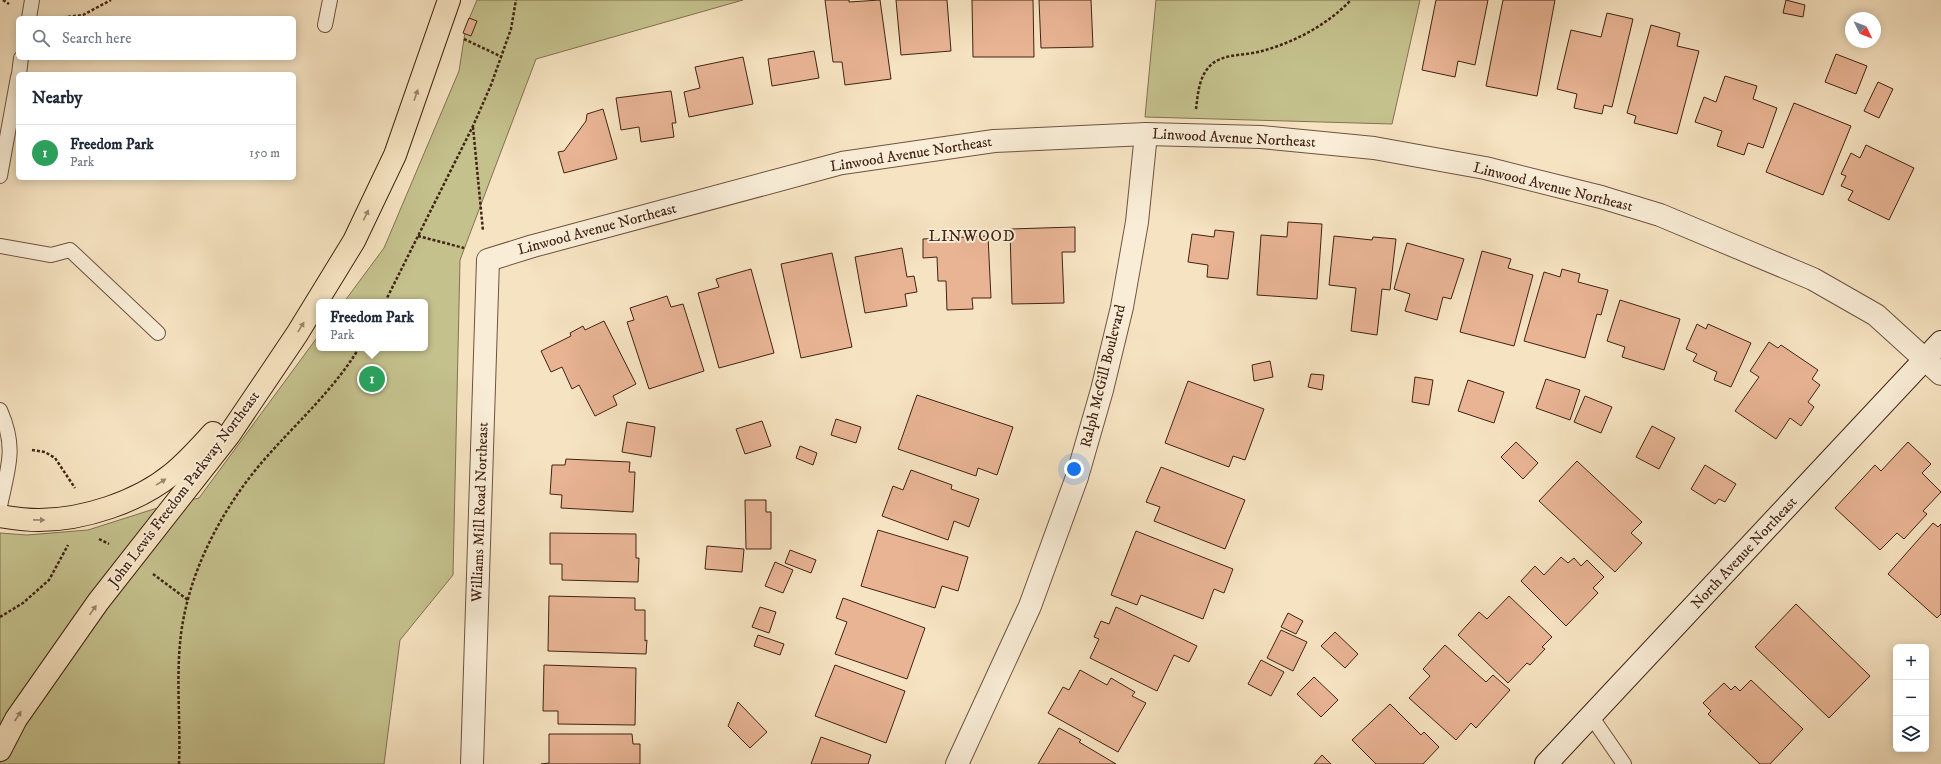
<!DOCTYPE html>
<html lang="en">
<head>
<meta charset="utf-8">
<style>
  body { margin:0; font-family:"IM FELL DW Pica",serif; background:#f6f6f7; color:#1f2937 }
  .controls { position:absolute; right:12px; bottom:12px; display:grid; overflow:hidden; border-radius:6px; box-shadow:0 2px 10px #0003 }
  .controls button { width:36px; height:36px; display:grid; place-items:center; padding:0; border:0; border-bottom:1px solid #e0e1e3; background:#fff; color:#1f2937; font:20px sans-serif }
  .compass { position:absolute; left:1845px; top:12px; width:36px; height:36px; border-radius:50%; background:#fff; box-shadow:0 2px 10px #0003; rotate:133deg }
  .you { position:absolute; left:1074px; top:469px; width:14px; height:14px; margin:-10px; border:3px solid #fff; border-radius:50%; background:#1a73e8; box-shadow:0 0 0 6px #1a73e833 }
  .badge { display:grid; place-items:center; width:26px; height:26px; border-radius:50%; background:#8f2418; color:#fff; font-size:13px; font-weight:700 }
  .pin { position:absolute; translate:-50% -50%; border:2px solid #fff; box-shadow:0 1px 4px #0006 }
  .popup { position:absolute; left:316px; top:299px; width:112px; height:52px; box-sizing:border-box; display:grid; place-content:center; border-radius:6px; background:#fff; filter:drop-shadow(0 1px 3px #0005); font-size:13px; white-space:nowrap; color:#747a83 }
  .popup b { font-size:15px; color:#1f2937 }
  .popup::after { content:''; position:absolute; left:50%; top:100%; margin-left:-8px; border:8px solid transparent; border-top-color:#fff }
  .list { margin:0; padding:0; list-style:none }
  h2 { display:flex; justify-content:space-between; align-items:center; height:52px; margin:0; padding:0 16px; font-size:17px }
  h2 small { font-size:13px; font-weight:400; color:#747a83 }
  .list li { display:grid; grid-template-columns:26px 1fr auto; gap:12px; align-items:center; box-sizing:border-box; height:56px; padding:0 16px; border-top:1px solid #e0e1e3 }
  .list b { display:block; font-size:15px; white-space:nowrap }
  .list p { margin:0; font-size:13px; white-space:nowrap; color:#747a83 }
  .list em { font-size:13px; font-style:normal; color:#747a83 }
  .icon { flex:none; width:22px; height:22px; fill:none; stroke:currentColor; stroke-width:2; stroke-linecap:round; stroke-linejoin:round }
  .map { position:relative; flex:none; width:1941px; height:764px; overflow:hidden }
  .search { position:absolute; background:#fff; box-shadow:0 2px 10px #0003; left:16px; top:16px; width:280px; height:44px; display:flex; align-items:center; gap:10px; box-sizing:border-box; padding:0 14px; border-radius:6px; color:#747a83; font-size:15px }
  .panel { position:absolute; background:#fff; box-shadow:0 2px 10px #0003; left:16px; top:72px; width:280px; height:108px; border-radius:6px }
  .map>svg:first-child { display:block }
</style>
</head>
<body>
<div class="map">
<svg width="1941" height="764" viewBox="0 0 1941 764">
  <rect width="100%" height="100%" fill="#f6e3c1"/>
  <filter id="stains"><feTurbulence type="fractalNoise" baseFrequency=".005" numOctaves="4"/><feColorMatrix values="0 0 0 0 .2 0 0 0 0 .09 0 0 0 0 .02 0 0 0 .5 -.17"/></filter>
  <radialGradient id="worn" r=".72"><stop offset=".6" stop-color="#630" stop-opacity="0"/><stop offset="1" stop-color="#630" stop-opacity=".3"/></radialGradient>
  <g fill="#c4c18d" stroke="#837250">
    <polygon points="477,0 743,0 536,59 460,260 453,575 400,640 384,764 0,764 0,533 27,535 88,530 154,509 199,498 319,335 319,348 425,348 425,302 344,302 384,248 459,71 466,26"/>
    <polygon points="1156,0 1420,0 1392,124 1145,117"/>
  </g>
  <g fill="#e8b494" stroke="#422314">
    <polygon points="825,0 849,0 849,2 880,0 891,79 845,85 842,62 833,62"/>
    <polygon points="896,0 947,0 951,51 901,55"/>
    <polygon points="972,0 1033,0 1034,57 973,57"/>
    <polygon points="1039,0 1091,0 1093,47 1041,48"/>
    <polygon points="1436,0 1488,0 1475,65 1458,61 1455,77 1422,70"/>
    <polygon points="1503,0 1555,0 1537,96 1486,86"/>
    <polygon points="1786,0 1805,5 1803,17 1783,13"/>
    <polygon points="1607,13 1633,19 1612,107 1604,105 1602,114 1574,108 1577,94 1557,89 1571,30 1601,37"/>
    <polygon points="469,18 477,21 471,36 463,33"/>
    <polygon points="1651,25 1680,33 1677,46 1699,51 1677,134 1634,123 1636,116 1627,113"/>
    <polygon points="814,51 819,78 772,86 768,59"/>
    <polygon points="1836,54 1867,66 1856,94 1825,82"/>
    <polygon points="743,57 753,104 689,117 684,92 700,88 695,67"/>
    <polygon points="1725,76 1757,86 1753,99 1777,108 1763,148 1748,143 1744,155 1717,146 1722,131 1695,122 1704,97 1716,102"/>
    <polygon points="1878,82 1893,89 1879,118 1864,111"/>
    <polygon points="671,91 676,123 672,123 674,137 641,142 639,127 621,130 616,98"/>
    <polygon points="1794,103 1851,126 1823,195 1766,172"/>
    <polygon points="603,109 617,159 564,173 558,152 564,151 586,121 587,114"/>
    <polygon points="1866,145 1914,168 1889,220 1848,200 1853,191 1841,186 1846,176 1841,174 1851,153 1860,158"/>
    <polygon points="1288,222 1322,224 1317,299 1257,295 1261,235 1287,237"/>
    <polygon points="1075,227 1075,252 1062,252 1064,303 1012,304 1010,229"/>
    <polygon points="1215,230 1234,232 1228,279 1207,277 1208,265 1188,262 1192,234 1214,237"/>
    <polygon points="988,236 991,298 972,298 973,309 947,310 946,281 938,281 937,257 923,258 923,239"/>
    <polygon points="1334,236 1372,240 1373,237 1396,239 1390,290 1382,289 1377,335 1351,331 1356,288 1329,285"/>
    <polygon points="1407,243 1464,259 1451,299 1443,297 1437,320 1405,311 1410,294 1394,289"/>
    <polygon points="902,248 907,277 914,276 917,292 905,294 907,306 865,313 855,257"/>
    <polygon points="1482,251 1511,259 1508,268 1533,275 1514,346 1460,332"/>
    <polygon points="832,253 852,347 801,358 781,264"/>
    <polygon points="751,269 774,353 719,368 698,293 719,287 716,279"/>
    <polygon points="1562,269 1580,274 1578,282 1608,290 1601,315 1597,314 1585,358 1524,341 1544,272 1560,277"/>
    <polygon points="667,296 671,307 683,304 704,371 649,389 627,322 634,320 630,308"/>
    <polygon points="1620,300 1680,319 1664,370 1622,357 1625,347 1607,341"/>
    <polygon points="604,321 636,384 613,396 617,405 595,416 579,385 572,389 562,367 551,372 541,351 571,336 570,333 583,326 585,330"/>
    <polygon points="1697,324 1706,329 1708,324 1751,343 1731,387 1714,380 1717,372 1693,361 1697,354 1686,349"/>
    <polygon points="1769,342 1778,348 1781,345 1818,370 1812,379 1820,385 1808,402 1814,407 1801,426 1790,418 1776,439 1735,411 1759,377 1750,371"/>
    <polygon points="1270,361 1273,377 1254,381 1252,365"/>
    <polygon points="1311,374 1324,375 1322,390 1308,387"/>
    <polygon points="1415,377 1433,380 1429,405 1412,402"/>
    <polygon points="1546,379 1580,390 1570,420 1536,408"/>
    <polygon points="1468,380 1504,392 1494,423 1458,411"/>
    <polygon points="1188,381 1264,409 1245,460 1233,456 1229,467 1165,443"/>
    <polygon points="917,395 1013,427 997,475 978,468 976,476 898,449"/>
    <polygon points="1585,396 1612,407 1601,433 1574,422"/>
    <polygon points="836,419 861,427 856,443 831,435"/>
    <polygon points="762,421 771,446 745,454 736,429"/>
    <polygon points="627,422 655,427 651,457 622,452"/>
    <polygon points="1652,426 1675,438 1659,469 1636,457"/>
    <polygon points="1516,442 1538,463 1523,479 1501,457"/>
    <polygon points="1908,442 1931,464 1922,473 1941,492 1923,511 1927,514 1904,539 1897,533 1880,550 1835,508 1875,465 1881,471"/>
    <polygon points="800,446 817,453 813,465 796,458"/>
    <polygon points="566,459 630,462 629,472 635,472 633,512 561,508 562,495 550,494 552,465 565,465"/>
    <polygon points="1577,461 1642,522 1631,533 1642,543 1615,572 1539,501"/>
    <polygon points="1705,465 1736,484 1725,502 1719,499 1715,504 1691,489"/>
    <polygon points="1161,467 1245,500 1225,549 1154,521 1160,507 1146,502"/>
    <polygon points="911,470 952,485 951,489 979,499 969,527 954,521 948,540 882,516 893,486 903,490"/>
    <polygon points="745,500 766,500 766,512 771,512 771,549 746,549"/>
    <polygon points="1933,523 1938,527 1941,524 1941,614 1937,618 1888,574"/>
    <polygon points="878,530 968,557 958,591 942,586 935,608 861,586"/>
    <polygon points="1136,531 1233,569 1224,593 1214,589 1203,619 1141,595 1137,605 1111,595"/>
    <polygon points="550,533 636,534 636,558 639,558 638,582 562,580 562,564 550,564"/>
    <polygon points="707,546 744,549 742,572 705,569"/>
    <polygon points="790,550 816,560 811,573 785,563"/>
    <polygon points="1561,557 1568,563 1574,558 1581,566 1587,560 1604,577 1593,588 1598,593 1566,626 1521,581 1535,566 1544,575"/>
    <polygon points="775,562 793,570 783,593 765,586"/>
    <polygon points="549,596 635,598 635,610 645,610 645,641 647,640 646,654 548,651"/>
    <polygon points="1509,596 1552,637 1542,647 1545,649 1530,665 1527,663 1508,683 1458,635 1479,612 1487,619"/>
    <polygon points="843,598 925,628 907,679 835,654 847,622 836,618"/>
    <polygon points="1796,604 1870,676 1829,718 1755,647"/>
    <polygon points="760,607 776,612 769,633 752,627"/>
    <polygon points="1116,607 1197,646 1189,662 1174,655 1157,691 1090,658 1099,639 1094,637 1101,621 1109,624"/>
    <polygon points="1288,613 1303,621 1296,634 1281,627"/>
    <polygon points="1281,630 1307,642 1293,671 1267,658"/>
    <polygon points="1335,632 1358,654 1345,668 1321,646"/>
    <polygon points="758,635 784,644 780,655 754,646"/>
    <polygon points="1445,645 1486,682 1493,675 1510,690 1476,728 1471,723 1456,740 1409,698 1430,676 1423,669"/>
    <polygon points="1261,660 1284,672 1271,696 1248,684"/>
    <polygon points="544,665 636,668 635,725 558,724 558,711 543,711"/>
    <polygon points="835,665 905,691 886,743 815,716"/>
    <polygon points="1080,670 1107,685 1111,678 1135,692 1132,696 1146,703 1118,752 1048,713 1063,687 1069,690"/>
    <polygon points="1314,677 1338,700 1321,717 1297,694"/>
    <polygon points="1751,680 1803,729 1770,764 1760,764 1708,714 1711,711 1703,703 1724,683 1731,690 1735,686 1740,691"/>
    <polygon points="738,702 767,732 750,748 728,726"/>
    <polygon points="1390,704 1421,735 1424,732 1439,747 1423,764 1376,764 1352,740"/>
    <polygon points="1059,728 1081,740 1079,742 1116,764 1038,764"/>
    <polygon points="549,734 632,734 633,744 640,744 640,764 541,764 549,763"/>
    <polygon points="821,737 871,755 868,764 811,764"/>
    <polygon points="1322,755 1331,764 1314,764"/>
  </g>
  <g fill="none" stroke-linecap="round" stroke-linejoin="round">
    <defs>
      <g id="service">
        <polyline points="29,18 32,0"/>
        <polyline points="325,25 330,0"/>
        <polyline points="19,74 21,58"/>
        <polyline points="0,176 18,77"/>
        <polyline points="0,246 51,255 70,250 158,333"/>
        <path d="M0,410C17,448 8,467 0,506"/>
        <polyline points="1591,716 1624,764"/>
      </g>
      <g id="minor">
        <polyline points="472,764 488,260 533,246 842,163 994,141 1146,134 1261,137 1374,148 1485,168 1601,197 1660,215 1813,279 1876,315 1941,374"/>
        <polyline points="957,764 1030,606 1077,477 1102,390 1122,307 1137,222 1146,134"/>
      </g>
      <polyline id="secondary" points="1546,764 1941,342"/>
      <g id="trunk">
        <path d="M0,516C13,518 26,520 39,520C83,520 138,502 172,474C187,462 200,447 213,433"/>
        <polyline points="0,750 16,719 98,602 229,435 297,334 354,241 395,155 449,0"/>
      </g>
    </defs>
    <use href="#service" stroke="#6f533f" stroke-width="16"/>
    <use href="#minor" stroke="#6f533f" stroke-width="24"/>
    <use href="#secondary" stroke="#422314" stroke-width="24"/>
    <use href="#trunk" stroke="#422314" stroke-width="24"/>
    <g stroke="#422314" stroke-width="2.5" stroke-dasharray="3 2" stroke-linecap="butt">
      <polyline points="3,0 9,4"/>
      <polyline points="58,18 83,15 111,0"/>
      <polyline points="464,39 502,57"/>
      <path d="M1196,109C1198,93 1199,75 1212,64C1225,53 1246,56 1262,51C1295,42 1327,25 1351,0"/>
      <polyline points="473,127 483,231"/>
      <polyline points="418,236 464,248"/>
      <polyline points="385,302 473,126 491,85 511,29 516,0"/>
      <polyline points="32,450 45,452 55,458 75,488"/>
      <polyline points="99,539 109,544"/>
      <polyline points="153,574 188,600"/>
      <polyline points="0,617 23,603 49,580 68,545"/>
      <path d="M179,764C181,715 174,664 184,616C195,560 226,504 263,461C296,423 333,391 359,348"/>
    </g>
    <use href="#service" stroke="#f9edd7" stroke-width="14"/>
    <use href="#minor" stroke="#f9edd7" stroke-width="22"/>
    <use href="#secondary" stroke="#f9edd7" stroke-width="22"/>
    <use href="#trunk" stroke="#f6e3c1" stroke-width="22"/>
  </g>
  <defs><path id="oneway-solid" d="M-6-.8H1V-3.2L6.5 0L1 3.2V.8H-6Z"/></defs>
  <g fill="#9c836a">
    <use href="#oneway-solid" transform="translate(416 95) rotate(-71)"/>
    <use href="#oneway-solid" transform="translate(366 215) rotate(-64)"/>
    <use href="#oneway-solid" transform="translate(301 327) rotate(-58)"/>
    <use href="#oneway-solid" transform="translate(161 482) rotate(-32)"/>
    <use href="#oneway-solid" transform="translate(39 520) rotate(1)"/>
    <use href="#oneway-solid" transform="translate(93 610) rotate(-55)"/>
    <use href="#oneway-solid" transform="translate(18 716) rotate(-57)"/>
  </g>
  <g text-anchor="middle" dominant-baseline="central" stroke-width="4" stroke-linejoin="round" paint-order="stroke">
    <g font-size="15" fill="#422314" stroke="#f9edd7">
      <text transform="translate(1234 138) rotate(3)">Linwood Avenue Northeast</text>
      <text transform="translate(911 154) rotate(-9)">Linwood Avenue Northeast</text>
      <text transform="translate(1553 187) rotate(14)">Linwood Avenue Northeast</text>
      <text transform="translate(597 229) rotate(-15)">Linwood Avenue Northeast</text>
      <text transform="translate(1103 376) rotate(-76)">Ralph McGill Boulevard</text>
      <text transform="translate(184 489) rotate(-53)">John Lewis Freedom Parkway Northeast</text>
      <text transform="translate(480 512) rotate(-88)">Williams Mill Road Northeast</text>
      <text transform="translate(1744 553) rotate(-47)">North Avenue Northeast</text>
    </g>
    <g font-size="16" letter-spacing="1" fill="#422314" stroke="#f9edd7">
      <text x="972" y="236">LINWOOD</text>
    </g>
  </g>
  <rect width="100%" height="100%" filter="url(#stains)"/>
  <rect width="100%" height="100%" fill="url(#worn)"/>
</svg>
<div class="controls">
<button>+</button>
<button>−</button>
<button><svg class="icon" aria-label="layers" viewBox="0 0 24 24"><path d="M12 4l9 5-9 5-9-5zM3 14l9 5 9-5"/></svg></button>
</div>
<svg class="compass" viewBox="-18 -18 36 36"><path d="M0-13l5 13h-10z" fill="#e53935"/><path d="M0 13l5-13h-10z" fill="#747a83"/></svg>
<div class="you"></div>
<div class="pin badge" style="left:372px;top:379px;background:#2e9e5b">1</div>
<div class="popup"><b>Freedom Park</b>Park</div>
<div class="search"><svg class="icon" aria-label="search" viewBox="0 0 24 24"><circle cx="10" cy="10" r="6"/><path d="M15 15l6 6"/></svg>Search here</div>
<section class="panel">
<h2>Nearby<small></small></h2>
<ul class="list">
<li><span class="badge" style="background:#2e9e5b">1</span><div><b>Freedom Park</b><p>Park</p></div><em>150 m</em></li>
</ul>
</section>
</div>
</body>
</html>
